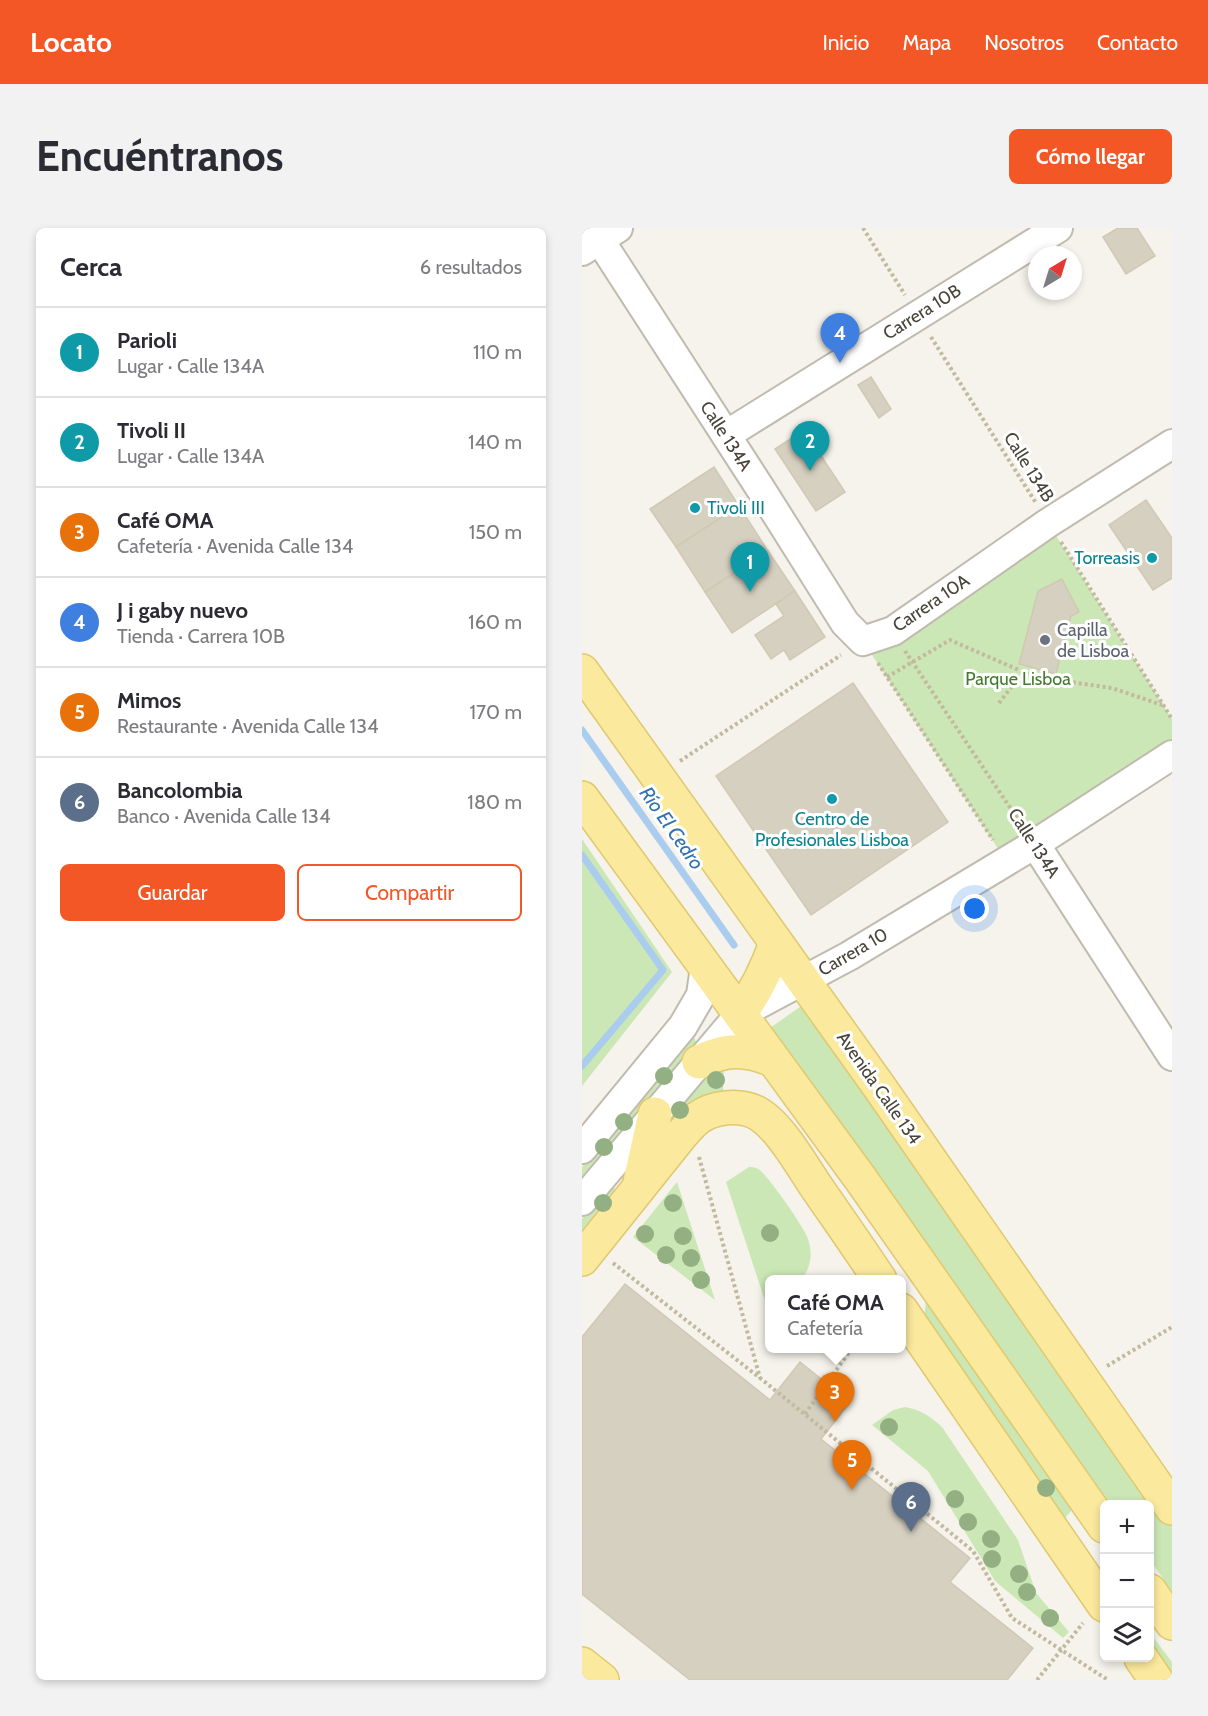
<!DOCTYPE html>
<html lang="es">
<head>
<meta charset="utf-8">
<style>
  body { margin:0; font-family:Cabin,sans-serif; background:#f2f2f3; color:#2b2b33 }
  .controls { position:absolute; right:18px; bottom:18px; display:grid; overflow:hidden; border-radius:9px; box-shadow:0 3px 9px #0003 }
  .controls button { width:54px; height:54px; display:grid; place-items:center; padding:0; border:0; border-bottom:2px solid #e1e1e2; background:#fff; color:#2b2b33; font:30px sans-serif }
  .compass { position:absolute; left:446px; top:18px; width:54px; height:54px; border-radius:50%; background:#fff; box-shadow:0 3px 9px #0003; rotate:38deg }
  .you { position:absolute; left:393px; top:681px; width:21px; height:21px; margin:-15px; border:4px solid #fff; border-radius:50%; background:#1a73e8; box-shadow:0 0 0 9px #1a73e833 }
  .badge { display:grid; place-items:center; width:39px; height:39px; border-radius:50%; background:#f25725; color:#fff; font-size:20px; font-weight:700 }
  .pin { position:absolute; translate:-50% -50px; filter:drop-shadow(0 2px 3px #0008) }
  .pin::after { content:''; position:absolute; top:32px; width:21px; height:18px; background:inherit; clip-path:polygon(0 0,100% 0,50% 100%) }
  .popup { position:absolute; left:183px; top:1047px; width:141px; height:78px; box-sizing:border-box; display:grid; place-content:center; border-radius:9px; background:#fff; filter:drop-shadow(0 2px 4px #0005); font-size:20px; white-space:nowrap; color:#7c7c81 }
  .popup b { font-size:22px; color:#2b2b33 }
  .popup::after { content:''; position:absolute; left:50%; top:100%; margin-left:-12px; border:12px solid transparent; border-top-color:#fff }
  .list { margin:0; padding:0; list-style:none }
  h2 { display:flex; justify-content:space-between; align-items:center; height:78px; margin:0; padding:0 24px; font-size:26px }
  h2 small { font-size:20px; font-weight:400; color:#7c7c81 }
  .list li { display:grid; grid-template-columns:39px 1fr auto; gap:18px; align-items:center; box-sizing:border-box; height:90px; padding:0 24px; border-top:2px solid #e1e1e2 }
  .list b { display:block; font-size:22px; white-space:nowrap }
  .list p { margin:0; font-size:20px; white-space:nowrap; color:#7c7c81 }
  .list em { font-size:20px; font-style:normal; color:#7c7c81 }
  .actions { display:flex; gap:12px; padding:18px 24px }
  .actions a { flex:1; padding:14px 0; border:2px solid #f25725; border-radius:9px; text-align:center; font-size:21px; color:#f25725 }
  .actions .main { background:#f25725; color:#fff }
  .icon { flex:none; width:33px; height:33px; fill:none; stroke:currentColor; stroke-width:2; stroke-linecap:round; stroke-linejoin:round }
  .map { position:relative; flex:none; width:590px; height:1452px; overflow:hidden; border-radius:9px }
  header { display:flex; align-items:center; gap:36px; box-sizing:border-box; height:84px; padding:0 30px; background:#f25725; color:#fff }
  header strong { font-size:28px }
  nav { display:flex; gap:33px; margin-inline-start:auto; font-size:21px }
  .intro { display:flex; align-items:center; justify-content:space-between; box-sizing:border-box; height:144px; padding:0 36px }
  h1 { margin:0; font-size:42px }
  .button { padding:15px 27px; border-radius:9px; background:#f25725; color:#fff; font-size:21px; font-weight:700 }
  main { display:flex; gap:36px; padding:0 36px }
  aside { flex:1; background:#fff; border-radius:9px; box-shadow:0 3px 9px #0003 }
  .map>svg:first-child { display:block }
</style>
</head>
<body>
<header>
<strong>Locato</strong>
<nav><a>Inicio</a><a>Mapa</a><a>Nosotros</a><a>Contacto</a></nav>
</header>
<div class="intro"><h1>Encuéntranos</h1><a class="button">Cómo llegar</a></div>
<main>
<aside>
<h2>Cerca<small>6 resultados</small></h2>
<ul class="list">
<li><span class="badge" style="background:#0f9aa8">1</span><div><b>Parioli</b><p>Lugar · Calle 134A</p></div><em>110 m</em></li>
<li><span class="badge" style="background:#0f9aa8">2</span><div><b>Tivoli II</b><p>Lugar · Calle 134A</p></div><em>140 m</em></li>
<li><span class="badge" style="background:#e8710a">3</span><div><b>Café OMA</b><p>Cafetería · Avenida Calle 134</p></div><em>150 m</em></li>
<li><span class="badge" style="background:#3f7fe0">4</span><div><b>J i gaby nuevo</b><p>Tienda · Carrera 10B</p></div><em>160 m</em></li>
<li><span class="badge" style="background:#e8710a">5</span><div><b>Mimos</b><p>Restaurante · Avenida Calle 134</p></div><em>170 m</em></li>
<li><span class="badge" style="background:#5c6f8a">6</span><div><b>Bancolombia</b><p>Banco · Avenida Calle 134</p></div><em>180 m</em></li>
</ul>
<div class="actions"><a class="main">Guardar</a><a>Compartir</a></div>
</aside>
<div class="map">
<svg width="590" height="1452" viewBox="0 0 590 1452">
  <rect width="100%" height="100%" fill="#f5f3eb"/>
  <g fill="#cce7b6">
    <polygon points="466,295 590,491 590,527 424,633 281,413"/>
    <polygon points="0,611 90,744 0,858"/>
    <polygon points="225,774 590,1297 590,1363 568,1332 568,1276 528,1276 188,800"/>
    <polygon points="111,807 115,816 0,952 0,939"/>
    <path d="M142,834L141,865C114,866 110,872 92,892L86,884L111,856Z"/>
    <path d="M167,939C173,939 176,940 180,944C189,953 223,1000 226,1011C231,1026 229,1039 220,1051L187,1052V1085L144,954Z"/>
    <polygon points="95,954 133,1072 51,1009"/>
    <polygon points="28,957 35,962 0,1006 0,991"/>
    <polygon points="344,1073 490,1282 477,1297 341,1099"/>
    <path d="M323,1179C339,1182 348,1188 360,1199L436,1312L454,1365L487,1404L481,1410L413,1353L346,1243L290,1197L311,1182Z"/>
    <polygon points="568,1405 590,1434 590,1450 568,1421"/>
  </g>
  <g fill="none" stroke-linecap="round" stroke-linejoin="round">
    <g stroke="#aaccef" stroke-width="7">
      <polyline points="0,502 152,717"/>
      <polyline points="0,627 81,742 0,838"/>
    </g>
  </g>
  <g fill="#d6d0c1" stroke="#d1c8b4" stroke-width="1.5">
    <polygon points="536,0 555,0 573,28 544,46 521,9"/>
    <polygon points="289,149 309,181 297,190 276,157"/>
    <polygon points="222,202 263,264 234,283 193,221"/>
    <polygon points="132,239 157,278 94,319 68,281"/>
    <polygon points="564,272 590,310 590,350 571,362 527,297"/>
    <polygon points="157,278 186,323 123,364 94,319"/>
    <polygon points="186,323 213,363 150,405 123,364"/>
    <polygon points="480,351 497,384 489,388 474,446 437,436 456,363"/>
    <polygon points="213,363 243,409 208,432 202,422 189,431 173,407 202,388 194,376"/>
    <polygon points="271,455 366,594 229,687 134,548"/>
    <polygon points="43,1056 188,1172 218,1134 268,1174 239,1211 388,1330 368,1354 451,1420 425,1452 108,1452 0,1366 0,1109"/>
  </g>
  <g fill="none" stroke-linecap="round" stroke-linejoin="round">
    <defs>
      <g id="minor">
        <polyline points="10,0 180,263 263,395 281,413 311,403 466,295 590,216"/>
        <polyline points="0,23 36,0"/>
        <polyline points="144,207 476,0"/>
        <polyline points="453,616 590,828"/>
        <polyline points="0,921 101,798 119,767 123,739"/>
        <polyline points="0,973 158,786 267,728 453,616 590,527"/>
      </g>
      <g id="major">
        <polyline points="0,443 296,857 590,1280"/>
        <polyline points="0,570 278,950 522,1298"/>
        <path d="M158,786C174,763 185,741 194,715"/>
        <path d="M117,834C144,820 164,821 191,832"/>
        <polyline points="58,954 73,886"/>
        <path d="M0,1031L100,906C105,901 110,894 116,890C131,879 156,876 173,884C196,895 219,936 233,957C255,989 277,1020 298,1052"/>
        <polyline points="319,1082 522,1377"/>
        <polyline points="568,1363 590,1395"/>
        <polyline points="559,1430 574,1452"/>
        <polyline points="0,1436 20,1452"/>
      </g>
    </defs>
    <use href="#minor" stroke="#c0bbae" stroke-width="32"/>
    <use href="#major" stroke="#e0c86e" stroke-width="36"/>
    <g stroke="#c2b99f" stroke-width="4" stroke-dasharray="3 3" stroke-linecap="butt">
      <polyline points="281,0 323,67"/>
      <polyline points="349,109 454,275"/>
      <polyline points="479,314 590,491"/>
      <polyline points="323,423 439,596"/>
      <polyline points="296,435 411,612"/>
      <polyline points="305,449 368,412 453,449 530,460 580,477"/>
      <polyline points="417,475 441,444"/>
      <polyline points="98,533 259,427"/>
      <polyline points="117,929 178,1150"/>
      <polyline points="31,1035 178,1150 391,1323 430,1390 526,1452"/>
      <polyline points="525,1138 590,1099"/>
      <polyline points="223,1186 270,1120"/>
      <polyline points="455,1452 501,1395"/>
    </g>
    <use href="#minor" stroke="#fff" stroke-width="28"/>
    <use href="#major" stroke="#fbe99e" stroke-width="33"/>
  </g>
  <g fill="#93b082">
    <circle cx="82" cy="848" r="9"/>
    <circle cx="134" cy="852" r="9"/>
    <circle cx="98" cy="882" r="9"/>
    <circle cx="42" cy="894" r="9"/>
    <circle cx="22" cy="919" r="9"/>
    <circle cx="21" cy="975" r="9"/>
    <circle cx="91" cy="975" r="9"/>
    <circle cx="188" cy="1005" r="9"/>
    <circle cx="63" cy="1006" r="9"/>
    <circle cx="101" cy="1008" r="9"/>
    <circle cx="84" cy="1027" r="9"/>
    <circle cx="109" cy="1030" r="9"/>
    <circle cx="119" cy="1052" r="9"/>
    <circle cx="307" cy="1199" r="9"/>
    <circle cx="464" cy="1260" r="9"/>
    <circle cx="373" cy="1271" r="9"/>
    <circle cx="386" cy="1294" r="9"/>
    <circle cx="409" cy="1311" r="9"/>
    <circle cx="410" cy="1331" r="9"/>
    <circle cx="437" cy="1346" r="9"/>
    <circle cx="445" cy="1364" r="9"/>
    <circle cx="468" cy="1390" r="9"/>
  </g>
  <g fill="#0f9aa8" stroke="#fff" stroke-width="2">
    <circle cx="113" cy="280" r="6"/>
    <circle cx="570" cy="330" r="6"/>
    <circle cx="250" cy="571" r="6"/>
  </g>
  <circle fill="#6b7280" stroke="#fff" stroke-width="2" cx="463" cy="412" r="6"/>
  <g text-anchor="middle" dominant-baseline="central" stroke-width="6" stroke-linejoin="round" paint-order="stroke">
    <g font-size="18" fill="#494439" stroke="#fff">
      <text transform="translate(340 84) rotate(-32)">Carrera 10B</text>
      <text transform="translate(144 208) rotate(57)">Calle 134A</text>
      <text transform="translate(447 239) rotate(58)">Calle 134B</text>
      <text transform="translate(349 375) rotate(-34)">Carrera 10A</text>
      <text transform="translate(452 615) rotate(57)">Calle 134A</text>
      <text transform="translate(271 724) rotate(-30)">Carrera 10</text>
      <text transform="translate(297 860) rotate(55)">Avenida Calle 134</text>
    </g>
    <g font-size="18" fill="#0d838f" stroke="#fff" text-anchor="start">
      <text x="125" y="280">Tivoli III</text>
      <text x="558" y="330" text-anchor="end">Torreasis</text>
      <text x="250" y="591" text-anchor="middle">Centro de<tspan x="250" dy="21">Profesionales Lisboa</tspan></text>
    </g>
    <g font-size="18" fill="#5b616d" stroke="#fff" text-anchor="start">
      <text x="475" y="402">Capilla<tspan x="475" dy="21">de Lisboa</tspan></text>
    </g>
    <g font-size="18" fill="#437a2d" stroke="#fff">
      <text x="436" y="451">Parque Lisboa</text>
    </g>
    <g font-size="20" font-style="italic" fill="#3472b2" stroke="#fff">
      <text transform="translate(90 600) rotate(55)">Río El Cedro</text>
    </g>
  </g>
</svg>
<div class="controls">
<button>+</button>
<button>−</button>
<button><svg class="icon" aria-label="layers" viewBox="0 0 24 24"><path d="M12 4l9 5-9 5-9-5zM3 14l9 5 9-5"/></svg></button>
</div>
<svg class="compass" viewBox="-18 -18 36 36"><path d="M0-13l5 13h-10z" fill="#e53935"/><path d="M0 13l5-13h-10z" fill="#7c7c81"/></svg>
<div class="you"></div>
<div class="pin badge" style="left:168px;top:364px;background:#0f9aa8">1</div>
<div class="pin badge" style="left:228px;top:243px;background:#0f9aa8">2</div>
<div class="pin badge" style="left:253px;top:1194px;background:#e8710a">3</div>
<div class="popup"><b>Café OMA</b>Cafetería</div>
<div class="pin badge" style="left:258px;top:135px;background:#3f7fe0">4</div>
<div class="pin badge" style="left:270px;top:1262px;background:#e8710a">5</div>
<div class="pin badge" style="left:329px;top:1304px;background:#5c6f8a">6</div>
</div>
</main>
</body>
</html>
